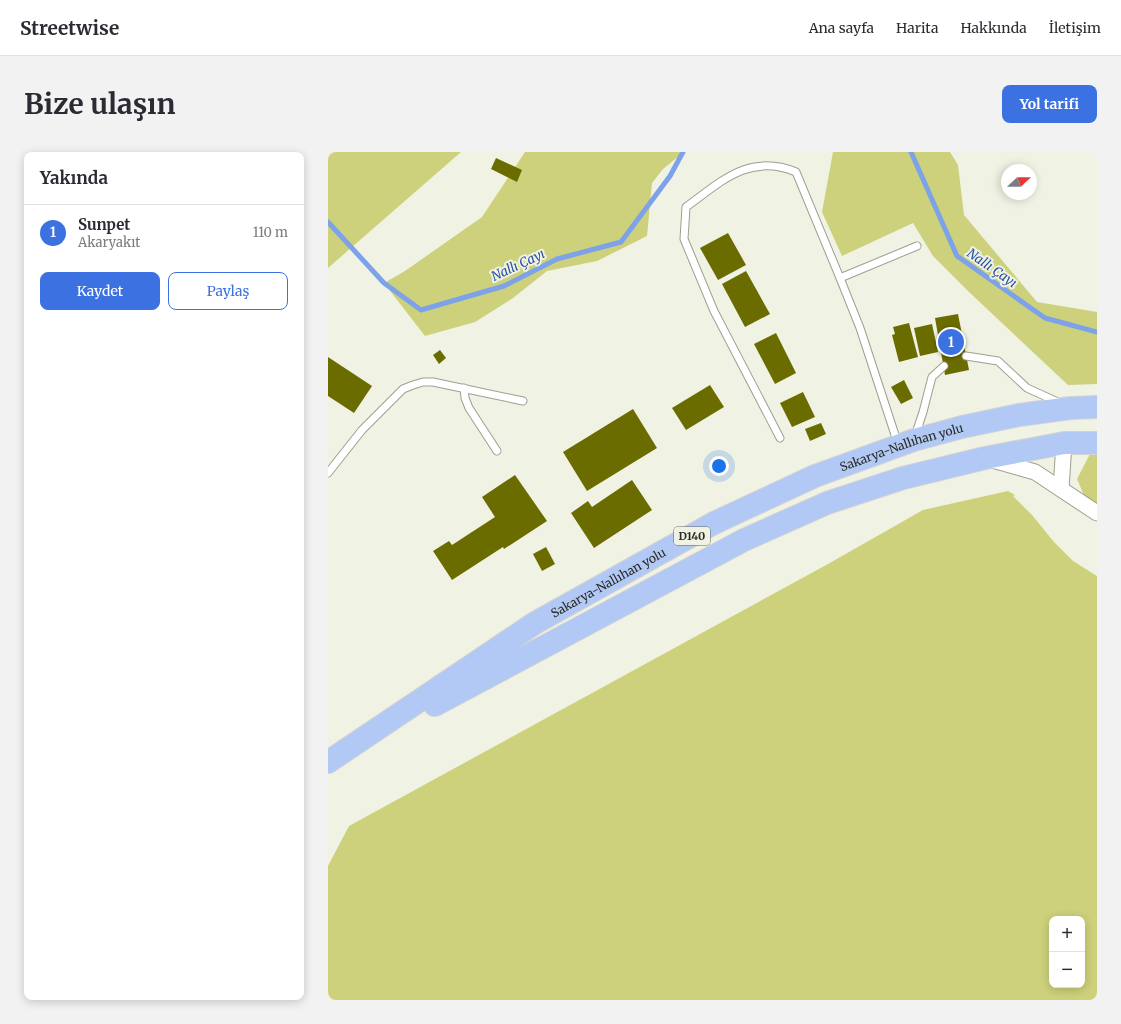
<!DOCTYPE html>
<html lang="tr">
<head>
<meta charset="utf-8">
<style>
  body { margin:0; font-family:Merriweather,serif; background:#f2f2f3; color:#2b2b33 }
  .controls { position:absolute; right:12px; bottom:12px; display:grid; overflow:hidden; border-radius:8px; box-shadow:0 2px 10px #0003 }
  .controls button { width:36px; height:36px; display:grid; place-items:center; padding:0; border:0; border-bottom:1px solid #e1e1e2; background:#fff; color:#2b2b33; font:20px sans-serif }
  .compass { position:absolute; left:673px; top:12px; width:36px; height:36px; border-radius:50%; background:#fff; box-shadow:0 2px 10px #0003; rotate:68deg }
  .you { position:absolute; left:391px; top:314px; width:14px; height:14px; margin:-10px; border:3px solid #fff; border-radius:50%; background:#1a73e8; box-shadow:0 0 0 6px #1a73e833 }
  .badge { display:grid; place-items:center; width:26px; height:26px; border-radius:50%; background:#3c71e1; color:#fff; font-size:13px; font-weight:700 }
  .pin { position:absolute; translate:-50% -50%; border:2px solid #fff; box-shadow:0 1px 4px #0006 }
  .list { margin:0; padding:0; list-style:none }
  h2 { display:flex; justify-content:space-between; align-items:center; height:52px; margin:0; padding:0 16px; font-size:17px }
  h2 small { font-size:13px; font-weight:400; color:#7c7c81 }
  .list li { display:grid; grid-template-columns:26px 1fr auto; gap:12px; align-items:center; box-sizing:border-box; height:56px; padding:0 16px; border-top:1px solid #e1e1e2 }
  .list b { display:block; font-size:15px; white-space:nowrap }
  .list p { margin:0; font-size:13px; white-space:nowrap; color:#7c7c81 }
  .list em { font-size:13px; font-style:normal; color:#7c7c81 }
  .actions { display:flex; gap:8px; padding:12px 16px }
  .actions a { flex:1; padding:9px 0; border:1px solid #3c71e1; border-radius:8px; text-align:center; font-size:14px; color:#3c71e1 }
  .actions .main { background:#3c71e1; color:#fff }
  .map { position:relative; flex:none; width:769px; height:848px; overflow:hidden; border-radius:8px }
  header { display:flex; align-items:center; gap:24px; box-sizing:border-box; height:56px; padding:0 20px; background:#fff; border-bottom:1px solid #e1e1e2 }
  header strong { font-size:19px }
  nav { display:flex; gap:22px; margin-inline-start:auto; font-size:14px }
  .intro { display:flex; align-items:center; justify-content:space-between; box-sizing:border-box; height:96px; padding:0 24px }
  h1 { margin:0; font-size:28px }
  .button { padding:10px 18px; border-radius:8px; background:#3c71e1; color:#fff; font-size:14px; font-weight:700 }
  main { display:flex; gap:24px; padding:0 24px }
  aside { flex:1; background:#fff; border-radius:8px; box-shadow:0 2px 10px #0003 }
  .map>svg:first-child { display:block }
</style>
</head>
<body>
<header>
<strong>Streetwise</strong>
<nav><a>Ana sayfa</a><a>Harita</a><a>Hakkında</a><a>İletişim</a></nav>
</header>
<div class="intro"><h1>Bize ulaşın</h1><a class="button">Yol tarifi</a></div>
<main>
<aside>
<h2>Yakında<small></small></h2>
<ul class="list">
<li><span class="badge">1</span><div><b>Sunpet</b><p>Akaryakıt</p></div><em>110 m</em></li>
</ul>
<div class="actions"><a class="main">Kaydet</a><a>Paylaş</a></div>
</aside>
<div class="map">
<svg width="769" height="848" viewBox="0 0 769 848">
  <rect width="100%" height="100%" fill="#f0f2e3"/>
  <g fill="#cdd17b" fill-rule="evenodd">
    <polygon points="0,0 133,0 0,116"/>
    <polygon points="197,0 356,0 335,17 324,31 319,84 269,109 219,119 185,146 147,170 97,184 56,131 77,119 154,65"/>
    <polygon points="505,0 622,0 630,13 636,63 709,150 769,160 769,232 740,233 641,140 605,104 585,71 514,104 494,60"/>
    <polygon points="769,299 769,354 758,348 749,327 763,300"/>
    <path d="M680,339L687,343L685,344L704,363L726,390L745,409L769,424V848H0V714L21,674L500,412L595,358ZM724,767H754V833H724Z"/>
  </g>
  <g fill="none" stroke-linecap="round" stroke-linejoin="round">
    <g stroke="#7da2ea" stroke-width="5">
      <polyline points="583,0 629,104 717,166 769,180"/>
      <polyline points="0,70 56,131 93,158 176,134 229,107 293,90 342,24 355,0"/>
    </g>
  </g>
  <g fill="#6b6c00">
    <polygon points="168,6 194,18 189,30 163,17"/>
    <polygon points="400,81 418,113 390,128 372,96"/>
    <polygon points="418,119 442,162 417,175 394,132"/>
    <polygon points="630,162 641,218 617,223 607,166"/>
    <polygon points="581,171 590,205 571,210 564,183 567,182 565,175"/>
    <polygon points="604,172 610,200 592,204 586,176"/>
    <polygon points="448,181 468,221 447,232 426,192"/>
    <polygon points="112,198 118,206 111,212 105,203"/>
    <polygon points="0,205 44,234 26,261 0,244"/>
    <polygon points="576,228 585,246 573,252 563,235"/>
    <polygon points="382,233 396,255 358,278 344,256"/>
    <polygon points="475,240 487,265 464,275 452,251"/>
    <polygon points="305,257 329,296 259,339 235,300"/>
    <polygon points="493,271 498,282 482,289 477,277"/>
    <polygon points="187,323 219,369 176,397 175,395 124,428 105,399 121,389 124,393 167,365 154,345"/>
    <polygon points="304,328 324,358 266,396 243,361 260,349 264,355"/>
    <polygon points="218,395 227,412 214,419 205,402"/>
  </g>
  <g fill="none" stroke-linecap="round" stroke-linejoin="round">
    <defs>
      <g id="service">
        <polyline points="512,126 589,94"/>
        <polyline points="638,204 670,209 699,236 732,251"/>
        <polyline points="136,236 137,246 141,256 169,299"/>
        <polyline points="587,284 595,260 604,225 616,214"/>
        <path d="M452,286L386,159L356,87L358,55C394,29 421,1 468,20L512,126L532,176L570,292"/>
        <polyline points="0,321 34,278 75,237 85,233 95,230 105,230 195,249"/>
      </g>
      <g id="minor">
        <polyline points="661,307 707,320 769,361"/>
        <polyline points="733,337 736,291"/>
      </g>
      <g id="primary">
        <polyline points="107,553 416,388 499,351 575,326 657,306 736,291 769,291"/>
        <path id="s1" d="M0,610L207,471L386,371L487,324L586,288L634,275L691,263L743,256L769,255"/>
      </g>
    </defs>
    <use href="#service" stroke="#9e9f91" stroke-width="9"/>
    <use href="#minor" stroke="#9e9f91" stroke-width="17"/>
    <use href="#primary" stroke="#d4d4d3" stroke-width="24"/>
    <use href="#service" stroke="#fff" stroke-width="7"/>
    <use href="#minor" stroke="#fff" stroke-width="15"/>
    <use href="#primary" stroke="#b2c8f5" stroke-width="22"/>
  </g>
  <g text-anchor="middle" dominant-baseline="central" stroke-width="4" stroke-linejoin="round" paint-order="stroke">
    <rect fill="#f0f2e3" stroke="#65665d" stroke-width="1" x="346" y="375" width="36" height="18" rx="3"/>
    <g font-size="11" font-weight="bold" fill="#292a24">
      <text x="364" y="384">D140</text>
    </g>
    <g font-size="12" fill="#292a24" stroke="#f0f2e3">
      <text stroke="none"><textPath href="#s1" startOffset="657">Sakarya-Nallıhan yolu</textPath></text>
      <text stroke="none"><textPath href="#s1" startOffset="333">Sakarya-Nallıhan yolu</textPath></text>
    </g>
    <g font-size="13" font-style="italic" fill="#274fa3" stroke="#f0f2e3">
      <text transform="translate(190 113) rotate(-25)">Nallı Çayı</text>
      <text transform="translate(664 116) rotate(35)">Nallı Çayı</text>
    </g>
  </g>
</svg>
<div class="controls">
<button>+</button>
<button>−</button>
</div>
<svg class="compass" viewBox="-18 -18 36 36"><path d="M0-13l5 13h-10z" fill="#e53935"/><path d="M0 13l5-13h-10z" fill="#7c7c81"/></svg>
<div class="you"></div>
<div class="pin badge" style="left:623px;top:190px">1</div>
</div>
</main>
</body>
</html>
